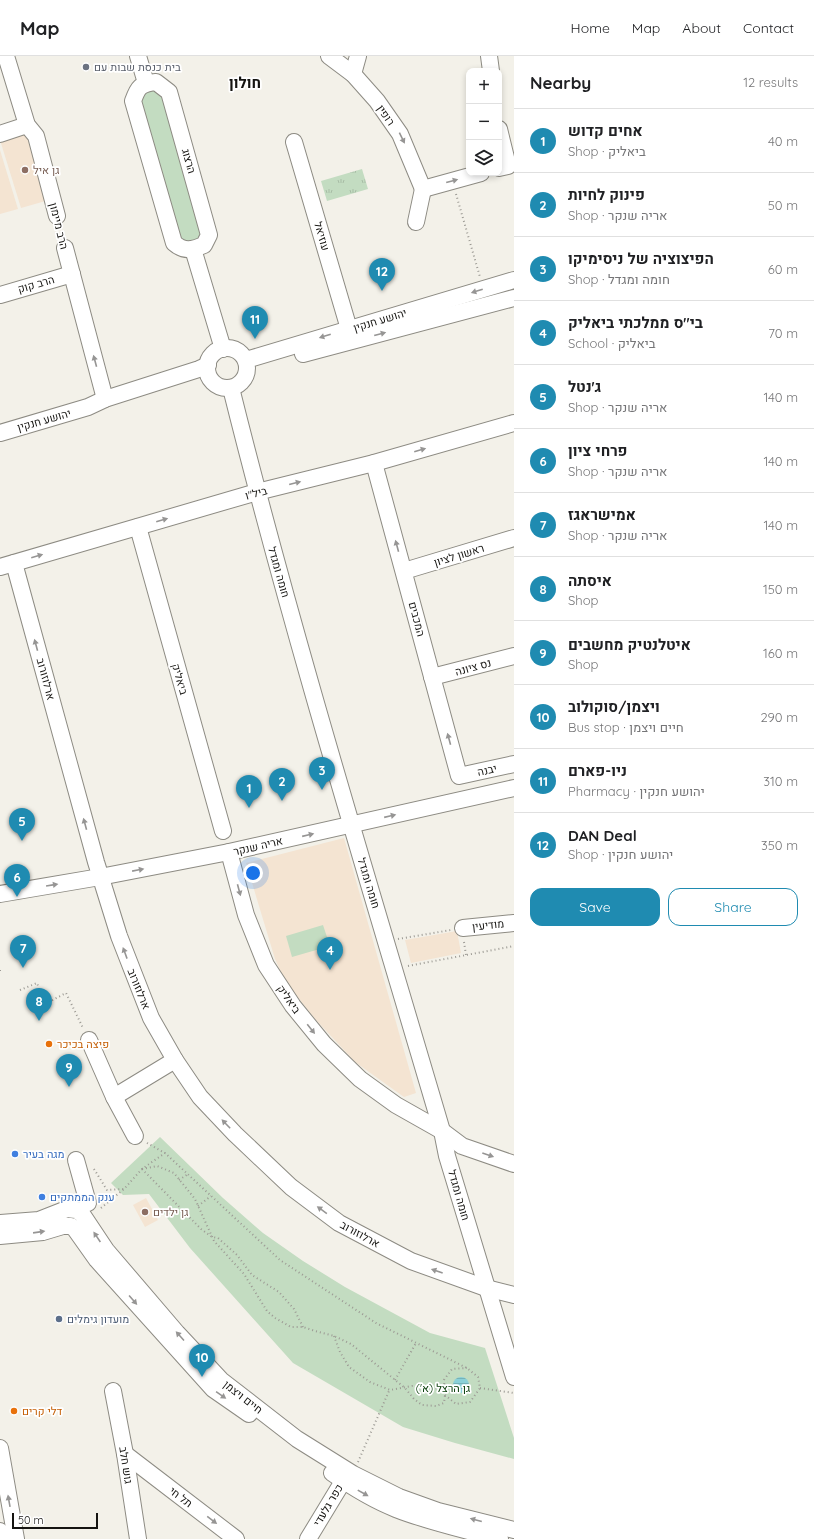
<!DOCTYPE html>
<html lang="en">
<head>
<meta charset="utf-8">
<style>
  body { margin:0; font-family:Quicksand,Heebo,sans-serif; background:#f6f6f6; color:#202124 }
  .controls { position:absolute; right:12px; top:12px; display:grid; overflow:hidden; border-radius:8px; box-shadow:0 2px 6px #0003 }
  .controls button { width:36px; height:36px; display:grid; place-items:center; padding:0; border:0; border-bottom:1px solid #e0e0e0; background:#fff; color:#202124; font:20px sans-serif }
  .scale { position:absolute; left:12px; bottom:10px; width:86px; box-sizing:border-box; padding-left:4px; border:2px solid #151411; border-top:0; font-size:11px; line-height:14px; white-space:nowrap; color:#151411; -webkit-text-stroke:3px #fff; paint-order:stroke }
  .you { position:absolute; left:253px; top:817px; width:14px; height:14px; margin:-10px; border:3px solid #fff; border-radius:50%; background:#1a73e8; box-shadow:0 0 0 6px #1a73e833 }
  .badge { display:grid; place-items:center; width:26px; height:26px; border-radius:50%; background:#1f8bb1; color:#fff; font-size:13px; font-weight:700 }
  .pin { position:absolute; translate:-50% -33px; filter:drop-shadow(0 1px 2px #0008) }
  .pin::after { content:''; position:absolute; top:21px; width:14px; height:12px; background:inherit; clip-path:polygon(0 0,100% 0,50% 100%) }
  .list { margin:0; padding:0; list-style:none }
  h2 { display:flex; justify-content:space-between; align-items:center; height:52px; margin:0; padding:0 16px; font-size:17px }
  h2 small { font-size:13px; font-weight:400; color:#757577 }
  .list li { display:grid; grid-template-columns:26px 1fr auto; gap:12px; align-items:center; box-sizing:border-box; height:64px; padding:0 16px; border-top:1px solid #e0e0e0 }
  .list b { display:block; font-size:15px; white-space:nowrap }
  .list p { margin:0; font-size:13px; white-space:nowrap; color:#757577 }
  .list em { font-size:13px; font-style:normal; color:#757577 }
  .actions { display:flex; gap:8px; padding:12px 16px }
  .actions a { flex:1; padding:9px 0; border:1px solid #1f8bb1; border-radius:12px; text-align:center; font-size:14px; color:#1f8bb1 }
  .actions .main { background:#1f8bb1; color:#fff }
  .icon { flex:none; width:22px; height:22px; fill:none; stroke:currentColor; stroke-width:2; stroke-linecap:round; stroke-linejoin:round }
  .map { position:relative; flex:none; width:514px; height:1483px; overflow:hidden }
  header { display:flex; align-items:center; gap:24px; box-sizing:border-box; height:56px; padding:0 20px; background:#fff; border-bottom:1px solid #e0e0e0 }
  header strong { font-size:19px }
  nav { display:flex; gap:22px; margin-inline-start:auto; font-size:14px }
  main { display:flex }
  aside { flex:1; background:#fff }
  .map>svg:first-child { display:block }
</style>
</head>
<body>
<header>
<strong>Map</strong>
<nav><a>Home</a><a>Map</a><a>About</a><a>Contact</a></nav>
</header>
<main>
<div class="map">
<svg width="514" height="1483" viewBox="0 0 514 1483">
  <defs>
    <pattern id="grass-tufts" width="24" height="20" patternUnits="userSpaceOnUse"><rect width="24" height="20" fill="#c3dcc1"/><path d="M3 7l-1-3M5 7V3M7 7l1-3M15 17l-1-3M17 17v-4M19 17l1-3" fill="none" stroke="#a7bca5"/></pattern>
    <pattern id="water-rules" width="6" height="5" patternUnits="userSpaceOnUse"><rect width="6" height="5" fill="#8ad0d8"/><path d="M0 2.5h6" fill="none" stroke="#76b2b8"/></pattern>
  </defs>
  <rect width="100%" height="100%" fill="#f3f1e9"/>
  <g fill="#f4e4d2">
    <polygon points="25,73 32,82 49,144 21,152 0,84"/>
    <polygon points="0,94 18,153 0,158"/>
    <polygon points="344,782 416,1037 404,1041 355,1006 315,963 285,925 275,903 246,807"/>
    <polygon points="457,875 461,897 411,907 405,884"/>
    <polygon points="146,1142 158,1164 145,1171 133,1149"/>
  </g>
  <polygon fill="url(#grass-tufts)" points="362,113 368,133 327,145 321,125"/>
  <g fill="#c3dcc1">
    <polygon points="146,27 169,36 209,179 180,192 137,33"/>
    <polygon points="323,869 330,890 292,901 286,880"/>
    <polygon points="160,1081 223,1142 263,1177 303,1205 345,1231 430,1277 485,1292 514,1382 514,1403 455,1387 403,1371 293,1307 190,1192 149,1138 123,1139 111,1127"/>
  </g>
  <circle fill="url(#water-rules)" cx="461" cy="1329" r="8"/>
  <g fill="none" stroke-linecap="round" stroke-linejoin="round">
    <defs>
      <g id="minor">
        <polyline points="6,0 27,69 36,80 57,160"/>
        <polyline points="138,0 146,27"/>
        <polyline points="329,0 353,18 377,45 400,78 423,133"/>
        <polyline points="489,0 491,15"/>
        <polyline points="353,18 358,0"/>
        <path d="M156,26L169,36L209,179L204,189C192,194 184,196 174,187L133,45C138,31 140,28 156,26Z"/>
        <polyline points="499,73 508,110 499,112"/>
        <polyline points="0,78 27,69"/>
        <polyline points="294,86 349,273"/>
        <polyline points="423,133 481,117"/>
        <polyline points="416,166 423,133"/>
        <polyline points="65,192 105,343"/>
        <polyline points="193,193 223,293"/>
        <polyline points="0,239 72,218"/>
        <circle cx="227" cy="312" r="20"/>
        <polyline points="303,298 514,242"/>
        <polyline points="246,304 514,224"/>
        <path d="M231,332C293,581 369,827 442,1075L447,1100L514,1321"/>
        <polyline points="0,377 88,351 105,343 199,313 208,309"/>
        <polyline points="374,407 459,720 514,708"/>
        <polyline points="138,471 223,775"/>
        <polyline points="14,507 96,806 119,880 151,962 175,1004 200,1041 235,1078 291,1131 339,1167 411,1205 486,1232 514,1239"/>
        <polyline points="0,511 257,436 374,407 514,367"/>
        <polyline points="404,515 514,482"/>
        <polyline points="432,621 514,600"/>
        <polyline points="229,796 246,859 266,909 293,950 324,988 360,1023 396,1049 442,1075 462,1090 514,1108"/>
        <polyline points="0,838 100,821 229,796 514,732"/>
        <polyline points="463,872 514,867"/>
        <polyline points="89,984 114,1041 135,1080"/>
        <polyline points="114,1041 175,1004"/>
        <polyline points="76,1104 88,1147"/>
        <polyline points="0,1167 39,1164 67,1153 76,1154 82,1158 106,1194 177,1277 221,1324 297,1383 353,1418 399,1441 438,1455 514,1474"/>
        <polyline points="0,1180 43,1176 63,1170 71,1170 75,1173 97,1204 213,1333 249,1358"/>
        <polyline points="113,1335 125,1398 138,1483"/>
        <polyline points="0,1392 16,1483"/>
        <polyline points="125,1398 236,1483"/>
        <path d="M332,1417C352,1431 373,1444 396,1453C429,1466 465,1474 500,1483"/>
        <polyline points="0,1475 1,1483"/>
        <polyline points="308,1483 348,1417"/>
      </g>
    </defs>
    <use href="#minor" stroke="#8d8b83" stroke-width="18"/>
    <g stroke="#9c9a94" stroke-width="2" stroke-dasharray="1 3" stroke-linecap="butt">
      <polyline points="456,138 480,221"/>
      <polyline points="398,883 451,874"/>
      <polyline points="464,886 466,899"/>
      <polyline points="408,910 514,890"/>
      <polyline points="0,914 0,916"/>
      <polyline points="20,934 37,927 45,948 44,952"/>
      <polyline points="45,948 66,937 83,972"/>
      <polyline points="147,1087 165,1097 280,1204 376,1267 467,1312 478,1321 480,1332 470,1346 456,1348 445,1339 444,1324 452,1313 467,1312"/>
      <polyline points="94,1113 107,1134 124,1133 142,1113 165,1097"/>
      <polyline points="142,1113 157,1110 174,1117 195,1143 214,1185 244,1218 267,1255 275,1262 291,1271 303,1271 315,1275 334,1280 351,1288 405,1332 414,1343 422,1349 436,1350 444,1347 445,1339"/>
      <polyline points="142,1113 201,1173 212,1181 218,1182 237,1199 252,1219 279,1236 294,1253 303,1271"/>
      <polyline points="179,1124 188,1118"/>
      <polyline points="198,1150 211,1140"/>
      <polyline points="101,1152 124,1133"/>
      <polyline points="334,1280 340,1296 349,1311 370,1326 390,1334 412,1330 444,1333"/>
      <polyline points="395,1324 416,1287"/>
      <polyline points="480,1332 514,1337"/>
      <polyline points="358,1406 389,1335"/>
    </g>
    <use href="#minor" stroke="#fff" stroke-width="16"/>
  </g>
  <defs><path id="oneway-solid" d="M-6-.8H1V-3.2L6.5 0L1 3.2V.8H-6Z"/></defs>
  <g fill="#969594">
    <use href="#oneway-solid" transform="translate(402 82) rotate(64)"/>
    <use href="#oneway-solid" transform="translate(452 125) rotate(-15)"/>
    <use href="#oneway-solid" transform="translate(477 235) rotate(163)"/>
    <use href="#oneway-solid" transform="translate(380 278) rotate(-15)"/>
    <use href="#oneway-solid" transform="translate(325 280) rotate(163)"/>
    <use href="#oneway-solid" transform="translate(95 305) rotate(-105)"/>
    <use href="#oneway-solid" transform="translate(420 394) rotate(-16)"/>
    <use href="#oneway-solid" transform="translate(295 427) rotate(-14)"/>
    <use href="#oneway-solid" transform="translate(162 464) rotate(-16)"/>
    <use href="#oneway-solid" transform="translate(397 490) rotate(-105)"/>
    <use href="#oneway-solid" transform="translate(37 500) rotate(-16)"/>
    <use href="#oneway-solid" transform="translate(36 589) rotate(-105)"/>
    <use href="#oneway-solid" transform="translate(449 683) rotate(-105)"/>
    <use href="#oneway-solid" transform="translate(390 760) rotate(-13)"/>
    <use href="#oneway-solid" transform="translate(85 768) rotate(-105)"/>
    <use href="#oneway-solid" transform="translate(308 779) rotate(-13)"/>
    <use href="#oneway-solid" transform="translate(138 814) rotate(-11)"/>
    <use href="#oneway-solid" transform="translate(52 829) rotate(-9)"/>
    <use href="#oneway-solid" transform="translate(239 834) rotate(75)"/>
    <use href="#oneway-solid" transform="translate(125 897) rotate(-110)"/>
    <use href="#oneway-solid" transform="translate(311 973) rotate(51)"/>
    <use href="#oneway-solid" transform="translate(226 1068) rotate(-134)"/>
    <use href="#oneway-solid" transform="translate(488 1099) rotate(19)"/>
    <use href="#oneway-solid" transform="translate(322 1154) rotate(-144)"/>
    <use href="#oneway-solid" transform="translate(39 1176) rotate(-8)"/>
    <use href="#oneway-solid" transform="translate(97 1181) rotate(-124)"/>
    <use href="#oneway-solid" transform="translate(437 1215) rotate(-161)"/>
    <use href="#oneway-solid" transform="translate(133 1244) rotate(49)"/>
    <use href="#oneway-solid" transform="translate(180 1280) rotate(-132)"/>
    <use href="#oneway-solid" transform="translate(221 1339) rotate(35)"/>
    <use href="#oneway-solid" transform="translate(363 1437) rotate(29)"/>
    <use href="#oneway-solid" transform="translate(9 1445) rotate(-100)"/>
    <use href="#oneway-solid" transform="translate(212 1464) rotate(37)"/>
    <use href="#oneway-solid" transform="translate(476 1464) rotate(-165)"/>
  </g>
  <circle fill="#6b7280" stroke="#fff" stroke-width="1.5" cx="86" cy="11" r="4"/>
  <g fill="#8d6e63" stroke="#fff" stroke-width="1.5">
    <circle cx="25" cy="114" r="4"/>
    <circle cx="145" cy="1156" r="4"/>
  </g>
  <g fill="#e8710a" stroke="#fff" stroke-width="1.5">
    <circle cx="49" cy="988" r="4"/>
    <circle cx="14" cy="1355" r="4"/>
  </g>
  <g fill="#3f7fe0" stroke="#fff" stroke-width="1.5">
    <circle cx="15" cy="1098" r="4"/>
    <circle cx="42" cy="1141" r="4"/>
  </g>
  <circle fill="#5c6f8a" stroke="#fff" stroke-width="1.5" cx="59" cy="1263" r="4"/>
  <g text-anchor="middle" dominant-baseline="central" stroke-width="3.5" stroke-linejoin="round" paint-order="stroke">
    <g font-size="11" fill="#5b616d" stroke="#fff" text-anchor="start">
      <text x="94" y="11">בית כנסת שבות עם</text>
    </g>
    <g font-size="11" fill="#151411" stroke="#fff">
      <text transform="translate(386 59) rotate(55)">רופין</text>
      <text transform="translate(189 105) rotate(74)">הרצוג</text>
      <text transform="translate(59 170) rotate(76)">הרב מיימון</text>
      <text transform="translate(322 180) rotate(74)">עוזיאל</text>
      <text transform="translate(36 228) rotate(-16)">הרב קוק</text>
      <text transform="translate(380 264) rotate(-17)">יהושע חנקין</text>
      <text transform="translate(44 364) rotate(-16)">יהושע חנקין</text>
      <text transform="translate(256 437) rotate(-15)">ביל"ו</text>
      <text transform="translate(459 499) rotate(-17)">ראשון לציון</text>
      <text transform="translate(279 516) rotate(74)">חומה ומגדל</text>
      <text transform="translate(417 563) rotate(75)">המכבים</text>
      <text transform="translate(473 611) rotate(-15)">נס ציונה</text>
      <text transform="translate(46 623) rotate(75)">ארלוזורוב</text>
      <text transform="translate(180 623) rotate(74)">ביאליק</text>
      <text transform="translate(487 714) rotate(-13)">יבנה</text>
      <text transform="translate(258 790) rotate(-13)">אריה שנקר</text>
      <text transform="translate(369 827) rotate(73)">חומה ומגדל</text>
      <text transform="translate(488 869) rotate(-6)">מודיעין</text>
      <text transform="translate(139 933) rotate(68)">ארלוזורוב</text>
      <text transform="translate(289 943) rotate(55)">ביאליק</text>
      <text transform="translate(459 1139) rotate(74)">חומה ומגדל</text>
      <text transform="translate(360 1178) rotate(29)">ארלוזורוב</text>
      <text transform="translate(243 1341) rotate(38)">חיים ויצמן</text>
      <text transform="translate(126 1409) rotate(81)">גוש חלב</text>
      <text transform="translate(181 1441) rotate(37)">תל חי</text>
      <text transform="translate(328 1449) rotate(-59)">כפר גלעדי</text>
    </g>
    <g font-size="11" fill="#785e54" stroke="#fff" text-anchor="start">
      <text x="33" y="114">גן איל</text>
      <text x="153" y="1156">גן ילדים</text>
    </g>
    <g font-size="11" fill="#c56008" stroke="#fff" text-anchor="start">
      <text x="57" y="988">פיצה בכיכר</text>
      <text x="22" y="1355">דלי קרים</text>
    </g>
    <g font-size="11" fill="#366cbe" stroke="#fff" text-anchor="start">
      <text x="23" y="1098">מגה בעיר</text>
      <text x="50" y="1141">ענק הממתקים</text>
    </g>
    <g font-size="11" fill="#4e5e75" stroke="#fff" text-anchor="start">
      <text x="67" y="1263">מועדון גימלים</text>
    </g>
    <g font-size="11" fill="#003800" stroke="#fff">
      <text x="443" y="1332">גן הרצל (א')</text>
    </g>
    <g font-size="15" font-weight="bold" fill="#151411" stroke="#fff">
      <text x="245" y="26">חולון</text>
    </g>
  </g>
</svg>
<div class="controls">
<button>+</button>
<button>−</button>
<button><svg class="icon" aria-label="layers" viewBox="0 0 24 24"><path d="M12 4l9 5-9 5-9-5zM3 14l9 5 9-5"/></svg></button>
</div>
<div class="scale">50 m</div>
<div class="you"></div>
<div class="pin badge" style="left:249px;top:752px">1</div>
<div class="pin badge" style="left:282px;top:745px">2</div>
<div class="pin badge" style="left:322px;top:734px">3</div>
<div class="pin badge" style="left:330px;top:914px">4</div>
<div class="pin badge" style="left:22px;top:785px">5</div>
<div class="pin badge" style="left:17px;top:841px">6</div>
<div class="pin badge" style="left:23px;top:912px">7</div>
<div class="pin badge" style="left:39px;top:965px">8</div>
<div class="pin badge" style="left:69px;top:1031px">9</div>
<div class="pin badge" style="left:202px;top:1321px">10</div>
<div class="pin badge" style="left:255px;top:283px">11</div>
<div class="pin badge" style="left:382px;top:235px">12</div>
</div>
<aside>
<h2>Nearby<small>12 results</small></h2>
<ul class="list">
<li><span class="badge">1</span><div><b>אחים קדוש</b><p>Shop · ביאליק</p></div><em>40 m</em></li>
<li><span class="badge">2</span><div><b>פינוק לחיות</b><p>Shop · אריה שנקר</p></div><em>50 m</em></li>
<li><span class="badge">3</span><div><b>הפיצוציה של ניסימיקו</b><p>Shop · חומה ומגדל</p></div><em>60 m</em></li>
<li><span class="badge">4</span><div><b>בי&quot;ס ממלכתי ביאליק</b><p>School · ביאליק</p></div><em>70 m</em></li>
<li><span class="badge">5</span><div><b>ג'נטל</b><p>Shop · אריה שנקר</p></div><em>140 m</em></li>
<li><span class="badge">6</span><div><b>פרחי ציון</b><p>Shop · אריה שנקר</p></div><em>140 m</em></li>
<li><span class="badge">7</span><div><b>אמישראגז</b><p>Shop · אריה שנקר</p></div><em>140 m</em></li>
<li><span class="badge">8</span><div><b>איסתה</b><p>Shop</p></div><em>150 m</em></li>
<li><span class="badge">9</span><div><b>איטלנטיק מחשבים</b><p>Shop</p></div><em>160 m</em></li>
<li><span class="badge">10</span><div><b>ויצמן/סוקולוב</b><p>Bus stop · חיים ויצמן</p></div><em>290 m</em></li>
<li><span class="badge">11</span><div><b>ניו-פארם</b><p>Pharmacy · יהושע חנקין</p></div><em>310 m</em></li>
<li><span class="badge">12</span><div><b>DAN Deal</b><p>Shop · יהושע חנקין</p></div><em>350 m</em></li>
</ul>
<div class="actions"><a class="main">Save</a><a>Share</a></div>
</aside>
</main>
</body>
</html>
